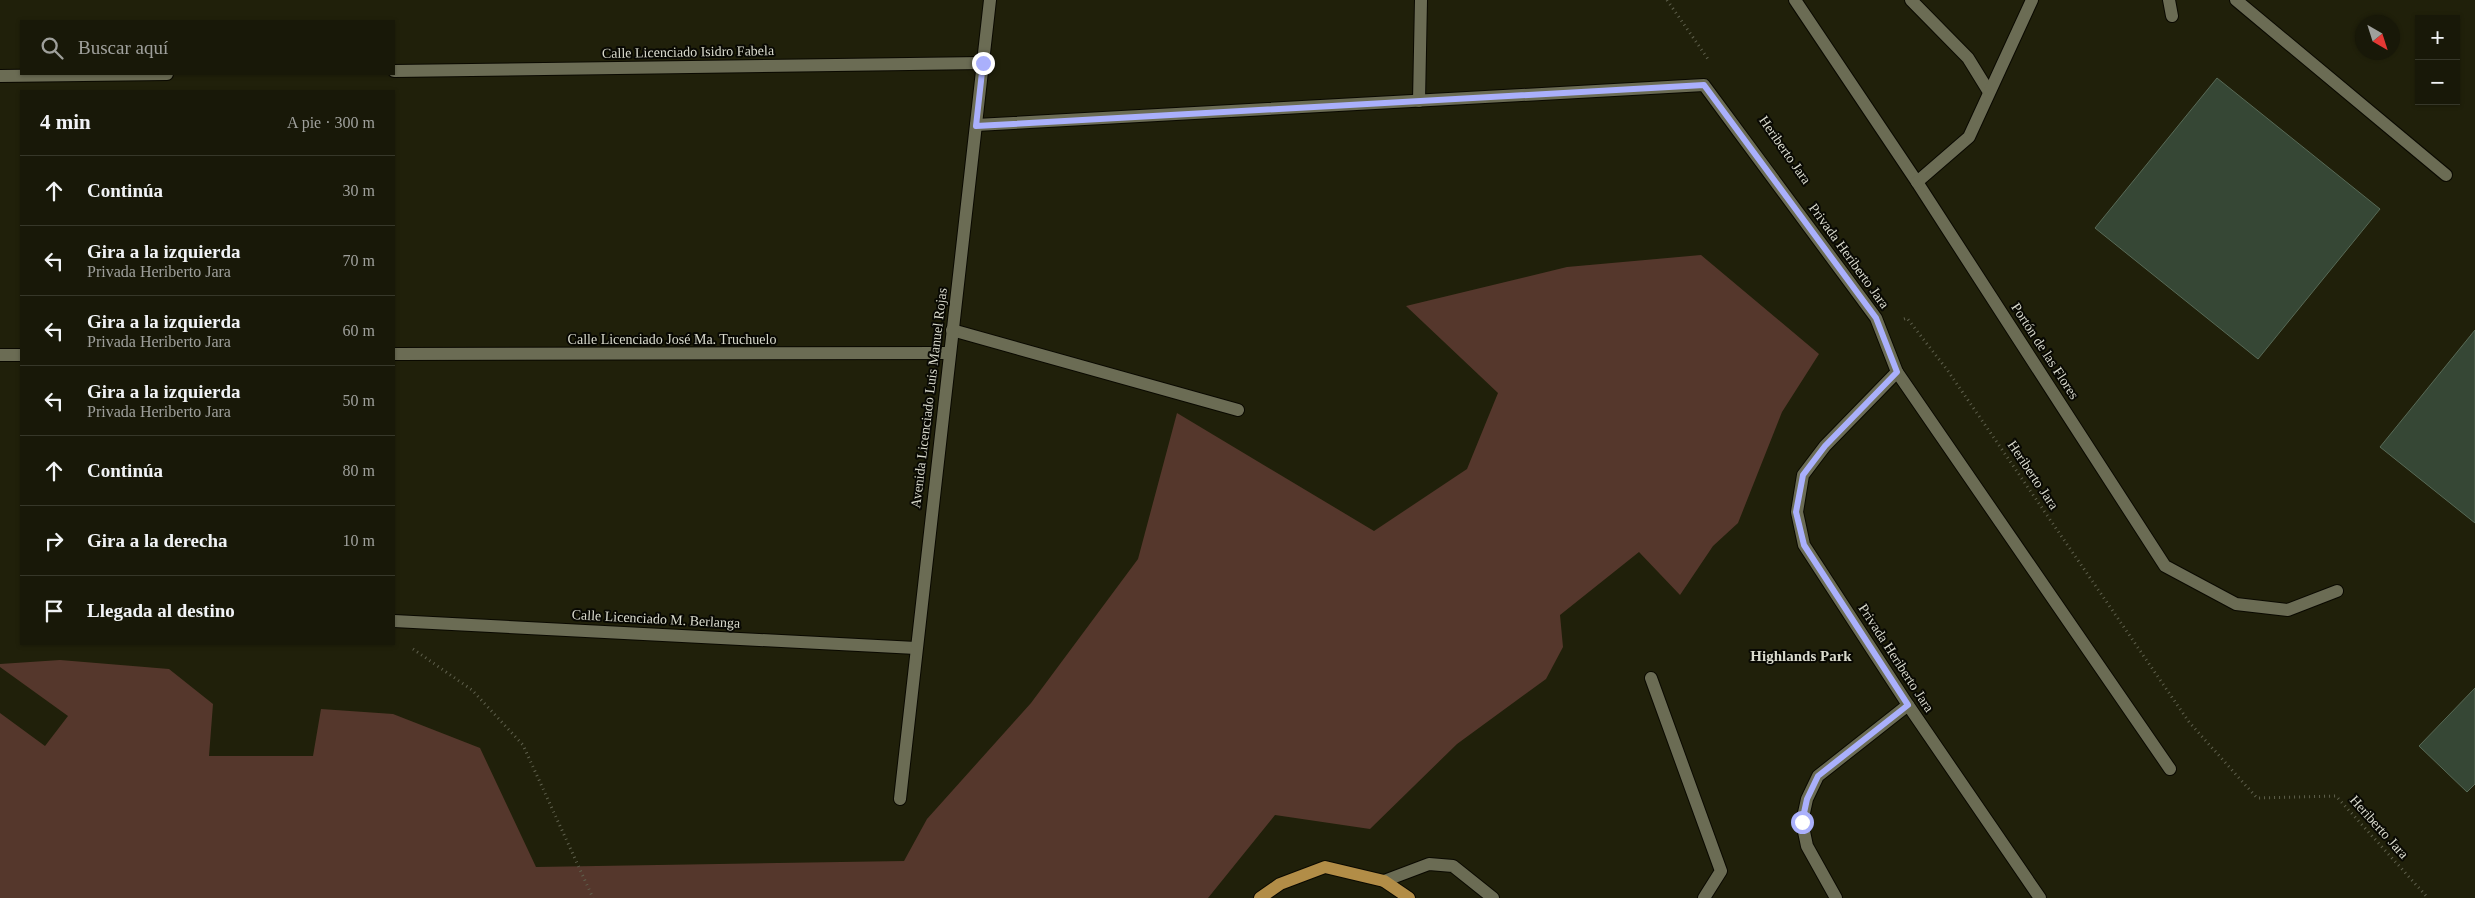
<!DOCTYPE html>
<html lang="es">
<head>
<meta charset="utf-8">
<style>
  body { margin:0; font-family:Georgia,serif; background:#252516; color:#f1f3f6 }
  .controls { position:absolute; right:15px; top:15px; display:grid; overflow:hidden; border-radius:0px; box-shadow:0 1px 4px #0004 }
  .controls button { width:45px; height:45px; display:grid; place-items:center; padding:0; border:0; border-bottom:1px solid #363729; background:#181808; color:#f1f3f6; font:25px sans-serif }
  .compass { position:absolute; left:2355px; top:15px; width:45px; height:45px; border-radius:50%; background:#181808; box-shadow:0 1px 4px #0004; rotate:141deg }
  .stop { position:absolute; width:15px; height:15px; margin:-11px; border:4px solid #aab0fc; border-radius:50%; background:#fff }
  .stop.end { background:#aab0fc; border-color:#fff; box-shadow:0 1px 5px #0008 }
  .list { margin:0; padding:0; list-style:none }
  h2 { display:flex; justify-content:space-between; align-items:center; height:65px; margin:0; padding:0 20px; font-size:21px }
  h2 small { font-size:16px; font-weight:400; color:#9fa09c }
  .list li { display:grid; grid-template-columns:32px 1fr auto; gap:15px; align-items:center; box-sizing:border-box; height:70px; padding:0 20px; border-top:1px solid #363729 }
  .list b { display:block; font-size:19px; white-space:nowrap }
  .list p { margin:0; font-size:16px; white-space:nowrap; color:#9fa09c }
  .list em { font-size:16px; font-style:normal; color:#9fa09c }
  .icon { flex:none; width:28px; height:28px; fill:none; stroke:currentColor; stroke-width:2; stroke-linecap:round; stroke-linejoin:round }
  .map { position:relative; flex:none; width:2475px; height:898px; overflow:hidden }
  .search { position:absolute; background:#181808; box-shadow:0 1px 4px #0004; left:20px; top:20px; width:375px; height:55px; display:flex; align-items:center; gap:12px; box-sizing:border-box; padding:0 18px; border-radius:0px; color:#9fa09c; font-size:19px }
  .panel { position:absolute; background:#181808; box-shadow:0 1px 4px #0004; left:20px; top:90px; width:375px; height:555px; border-radius:0px }
  .map>svg:first-child { display:block }
</style>
</head>
<body>
<div class="map">
<svg width="2475" height="898" viewBox="0 0 2475 898">
  <rect width="100%" height="100%" fill="#20200a"/>
  <polygon fill="#55372c" points="1701,255 1819,354 1782,412 1738,523 1713,546 1680,595 1639,552 1560,615 1563,647 1546,679 1457,744 1370,829 1275,815 1208,898 0,898 0,713 45,746 68,716 0,667 0,664 60,660 169,669 213,704 209,756 313,756 321,709 393,714 480,748 536,867 904,861 927,819 1031,703 1138,559 1177,413 1374,531 1467,469 1498,393 1406,306 1567,267"/>
  <g fill="#364735" stroke="#586a57">
    <polygon points="2217,78 2380,209 2258,359 2095,228"/>
    <polygon points="2475,330 2475,523 2380,447"/>
    <polygon points="2475,688 2475,784 2467,792 2419,746"/>
  </g>
  <g fill="none" stroke-linecap="round" stroke-linejoin="round">
    <defs>
      <g id="minor">
        <polyline points="1795,0 1917,182 2165,566 2236,604 2288,610 2337,591"/>
        <polyline points="1911,0 1968,58 1989,92"/>
        <polyline points="2169,0 2172,16"/>
        <polyline points="2236,0 2446,175"/>
        <polyline points="394,71 983,63"/>
        <polyline points="0,76 167,74"/>
        <polyline points="1419,101 1421,0"/>
        <polyline points="976,125 1704,85 1876,318 1897,372 1825,446 1803,475 1797,512 1804,545 1908,705 2040,898"/>
        <polyline points="1917,182 1969,137 2032,0"/>
        <polyline points="952,330 1238,410"/>
        <polyline points="394,354 949,353"/>
        <polyline points="0,355 21,355"/>
        <polyline points="1897,372 2170,769"/>
        <polyline points="394,621 916,648"/>
        <polyline points="1651,678 1721,871 1704,898"/>
        <polyline points="900,799 990,0"/>
        <polyline points="1384,881 1429,864 1453,866 1493,898"/>
        <polyline points="1836,898 1807,846 1802,822 1807,799 1818,776 1908,705"/>
      </g>
      <polyline id="major" points="1260,898 1280,884 1325,867 1384,881 1409,898"/>
    </defs>
    <use href="#minor" stroke="#0a0900" stroke-width="14"/>
    <use href="#major" stroke="#0a0900" stroke-width="14"/>
    <g stroke="#5f604d" stroke-width="3" stroke-dasharray="1 4" stroke-linecap="butt">
      <polyline points="1667,0 1708,59"/>
      <polyline points="1904,319 1907,318 1948,371 2189,722 2257,798 2336,796 2428,898"/>
      <polyline points="413,649 472,690 523,745 593,898"/>
    </g>
    <use href="#minor" stroke="#6b6c54" stroke-width="12"/>
    <use href="#major" stroke="#b28d47" stroke-width="12"/>
  </g>
  <g fill="none" stroke-linecap="round" stroke-linejoin="round">
    <polyline stroke="#aab0fc" stroke-width="6" points="983,63 976,126 1704,85 1876,318 1897,372 1825,446 1803,475 1796,512 1804,545 1908,705 1818,776 1807,799 1802,822"/>
  </g>
  <g text-anchor="middle" dominant-baseline="central" stroke-width="4" stroke-linejoin="round" paint-order="stroke">
    <g font-size="14" fill="#dadbce" stroke="#090903">
      <text transform="translate(688 52) rotate(-1)">Calle Licenciado Isidro Fabela</text>
      <text transform="translate(1785 150) rotate(55)">Heriberto Jara</text>
      <text transform="translate(1849 256) rotate(54)">Privada Heriberto Jara</text>
      <text x="672" y="339">Calle Licenciado José Ma. Truchuelo</text>
      <text transform="translate(2045 351) rotate(57)">Portón de las Flores</text>
      <text transform="translate(929 398) rotate(-83)">Avenida Licenciado Luis Manuel Rojas</text>
      <text transform="translate(2033 475) rotate(56)">Heriberto Jara</text>
      <text transform="translate(656 619) rotate(3)">Calle Licenciado M. Berlanga</text>
      <text transform="translate(1896 658) rotate(57)">Privada Heriberto Jara</text>
      <text transform="translate(2379 827) rotate(48)">Heriberto Jara</text>
    </g>
    <g font-size="15" font-weight="bold" fill="#dadbce" stroke="#090903">
      <text x="1801" y="656">Highlands Park</text>
    </g>
  </g>
</svg>
<div class="controls">
<button>+</button>
<button>−</button>
</div>
<svg class="compass" viewBox="-18 -18 36 36"><path d="M0-13l5 13h-10z" fill="#e53935"/><path d="M0 13l5-13h-10z" fill="#9fa09c"/></svg>
<div class="stop" style="left:1802px;top:822px"></div>
<div class="stop end" style="left:983px;top:63px"></div>
<div class="search"><svg class="icon" aria-label="search" viewBox="0 0 24 24"><circle cx="10" cy="10" r="6"/><path d="M15 15l6 6"/></svg>Buscar aquí</div>
<section class="panel">
<h2>4 min<small>A pie · 300 m</small></h2>
<ul class="list">
<li><svg class="icon" aria-label="ahead" viewBox="0 0 24 24"><path d="M12 20V5M6 11l6-6 6 6"/></svg><div><b>Continúa</b></div><em>30 m</em></li>
<li><svg class="icon" aria-label="left" viewBox="0 0 24 24"><path d="M17 20v-9H6M10 6l-5 5 5 5"/></svg><div><b>Gira a la izquierda</b><p>Privada Heriberto Jara</p></div><em>70 m</em></li>
<li><svg class="icon" aria-label="left" viewBox="0 0 24 24"><path d="M17 20v-9H6M10 6l-5 5 5 5"/></svg><div><b>Gira a la izquierda</b><p>Privada Heriberto Jara</p></div><em>60 m</em></li>
<li><svg class="icon" aria-label="left" viewBox="0 0 24 24"><path d="M17 20v-9H6M10 6l-5 5 5 5"/></svg><div><b>Gira a la izquierda</b><p>Privada Heriberto Jara</p></div><em>50 m</em></li>
<li><svg class="icon" aria-label="ahead" viewBox="0 0 24 24"><path d="M12 20V5M6 11l6-6 6 6"/></svg><div><b>Continúa</b></div><em>80 m</em></li>
<li><svg class="icon" aria-label="right" viewBox="0 0 24 24"><path d="M7 20v-9h11M14 6l5 5-5 5"/></svg><div><b>Gira a la derecha</b></div><em>10 m</em></li>
<li><svg class="icon" aria-label="arrive" viewBox="0 0 24 24"><path d="M6 21V4h12l-3 4 3 4H6"/></svg><div><b>Llegada al destino</b></div></li>
</ul>
</section>
</div>
</body>
</html>
